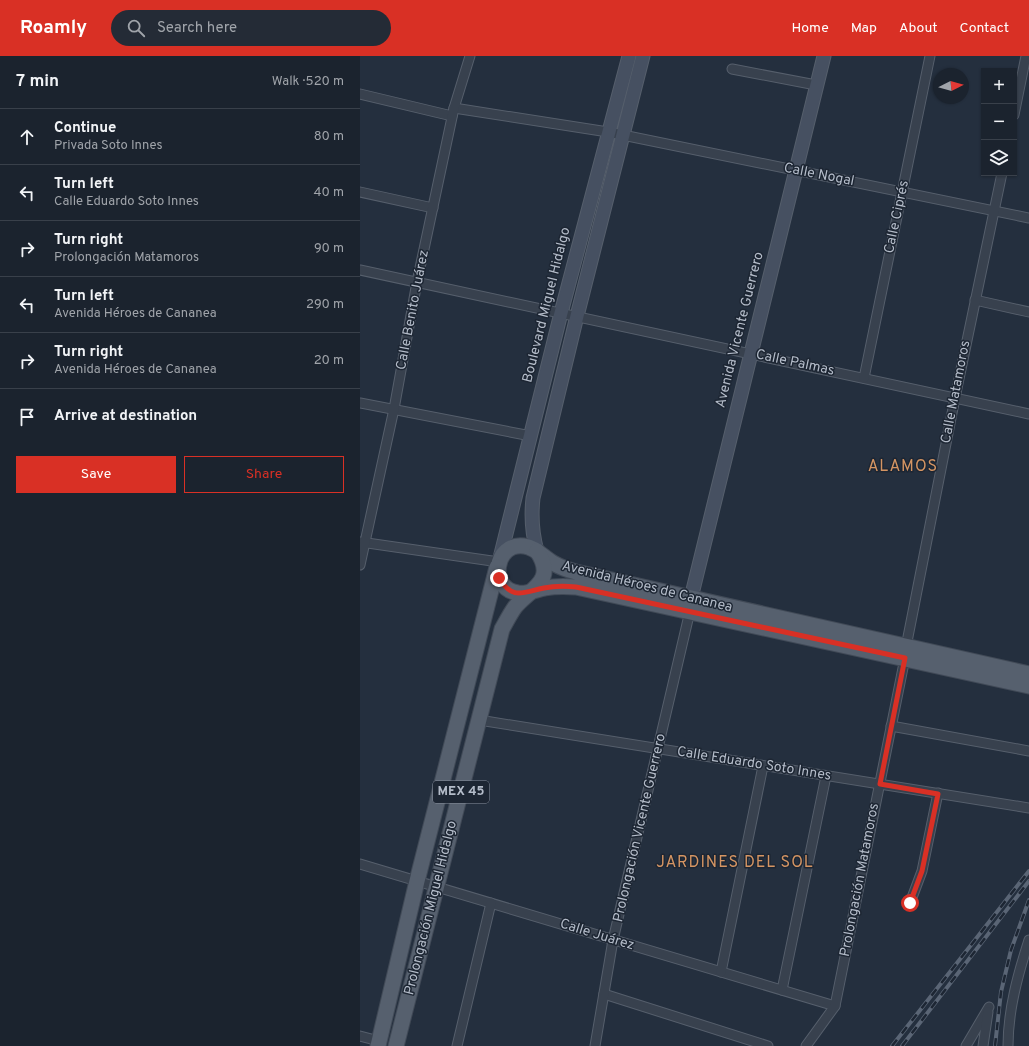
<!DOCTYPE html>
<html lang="en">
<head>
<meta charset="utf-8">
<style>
  body { margin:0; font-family:Overpass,sans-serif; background:#242b36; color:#f1f3f6 }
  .controls { position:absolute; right:12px; top:12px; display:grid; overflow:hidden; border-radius:0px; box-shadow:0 1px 3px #0004 }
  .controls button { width:36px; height:36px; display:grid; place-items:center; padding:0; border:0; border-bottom:1px solid #39404a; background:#1b232e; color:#f1f3f6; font:20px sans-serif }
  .compass { position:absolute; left:573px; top:12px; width:36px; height:36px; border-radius:50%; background:#1b232e; box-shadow:0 1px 3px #0004; rotate:84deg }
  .stop { position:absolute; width:12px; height:12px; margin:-9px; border:3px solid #d93025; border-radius:50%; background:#fff }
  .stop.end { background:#d93025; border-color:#fff; box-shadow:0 1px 4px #0008 }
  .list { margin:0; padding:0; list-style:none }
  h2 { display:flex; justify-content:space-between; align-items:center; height:52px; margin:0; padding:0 16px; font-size:17px }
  h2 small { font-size:13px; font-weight:400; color:#a0a4aa }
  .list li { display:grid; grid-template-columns:26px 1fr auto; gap:12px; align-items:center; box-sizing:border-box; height:56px; padding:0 16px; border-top:1px solid #39404a }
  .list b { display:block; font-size:15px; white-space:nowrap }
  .list p { margin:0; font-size:13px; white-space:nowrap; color:#a0a4aa }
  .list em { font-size:13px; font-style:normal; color:#a0a4aa }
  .actions { display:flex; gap:8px; padding:12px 16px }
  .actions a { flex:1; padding:9px 0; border:1px solid #d93025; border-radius:0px; text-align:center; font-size:14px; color:#d93025 }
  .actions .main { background:#d93025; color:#fff }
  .icon { flex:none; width:22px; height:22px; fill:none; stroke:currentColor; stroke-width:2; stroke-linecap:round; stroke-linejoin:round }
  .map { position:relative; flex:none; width:669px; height:990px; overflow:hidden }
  header { display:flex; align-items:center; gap:24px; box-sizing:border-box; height:56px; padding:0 20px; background:#d93025; color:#fff }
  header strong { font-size:19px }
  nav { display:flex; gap:22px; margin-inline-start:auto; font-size:14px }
  .search { width:280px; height:36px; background:#242b36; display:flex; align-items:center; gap:10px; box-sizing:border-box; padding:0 14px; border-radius:22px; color:#a0a4aa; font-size:15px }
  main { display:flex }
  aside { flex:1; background:#1b232e }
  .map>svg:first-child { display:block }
</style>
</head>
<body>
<header>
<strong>Roamly</strong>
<div class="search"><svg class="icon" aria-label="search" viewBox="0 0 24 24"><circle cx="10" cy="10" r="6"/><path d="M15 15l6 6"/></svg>Search here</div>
<nav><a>Home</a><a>Map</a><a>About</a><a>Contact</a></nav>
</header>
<main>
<aside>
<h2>7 min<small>Walk · 520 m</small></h2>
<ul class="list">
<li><svg class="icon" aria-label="ahead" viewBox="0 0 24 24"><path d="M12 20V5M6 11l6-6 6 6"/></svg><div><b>Continue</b><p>Privada Soto Innes</p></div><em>80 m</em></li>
<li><svg class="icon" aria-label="left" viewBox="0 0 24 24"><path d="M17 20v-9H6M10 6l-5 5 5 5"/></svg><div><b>Turn left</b><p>Calle Eduardo Soto Innes</p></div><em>40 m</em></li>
<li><svg class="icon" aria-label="right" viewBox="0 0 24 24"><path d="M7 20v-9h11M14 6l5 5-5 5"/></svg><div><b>Turn right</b><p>Prolongación Matamoros</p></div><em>90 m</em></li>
<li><svg class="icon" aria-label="left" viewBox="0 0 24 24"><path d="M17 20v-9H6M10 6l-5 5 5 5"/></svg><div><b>Turn left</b><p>Avenida Héroes de Cananea</p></div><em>290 m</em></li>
<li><svg class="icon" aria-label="right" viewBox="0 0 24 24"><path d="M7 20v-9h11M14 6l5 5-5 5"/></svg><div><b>Turn right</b><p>Avenida Héroes de Cananea</p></div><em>20 m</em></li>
<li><svg class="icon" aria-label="arrive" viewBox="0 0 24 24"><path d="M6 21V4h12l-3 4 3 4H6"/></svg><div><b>Arrive at destination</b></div></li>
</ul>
<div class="actions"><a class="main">Save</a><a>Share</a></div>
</aside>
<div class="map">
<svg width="669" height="990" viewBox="0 0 669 990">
  <rect width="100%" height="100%" fill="#242f3e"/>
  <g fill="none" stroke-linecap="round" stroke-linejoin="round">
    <defs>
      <g id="street">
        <polyline points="372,13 456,29"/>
        <polyline points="0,38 92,60"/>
        <polyline points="94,52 248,76 669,162"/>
        <polyline points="654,59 666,0"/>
        <polyline points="0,136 73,152"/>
        <polyline points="0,214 669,358"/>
        <polyline points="615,244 669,256"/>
        <polyline points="504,322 570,0"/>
        <polyline points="0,347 171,380"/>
        <polyline points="0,486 139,506"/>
        <polyline points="0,509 34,353 57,226 94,52 110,0"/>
        <polyline points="119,664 669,752"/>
        <polyline points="531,670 669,695"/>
        <polyline points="0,808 475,950"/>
        <polyline points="550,847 562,815 578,737"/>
        <polyline points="361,916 403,710"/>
        <polyline points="422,934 466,720"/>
        <polyline points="244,938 408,990"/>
        <polyline points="0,980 19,985"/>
        <polyline points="97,990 131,847"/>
        <polyline points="235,990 253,884 330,555"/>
        <polyline points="446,990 475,950 545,602 546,591 595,342 642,117"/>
        <polyline points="606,990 629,951"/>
        <polyline points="623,990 628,956"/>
        <path d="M648,990C648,954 658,918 669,884"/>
      </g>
      <g id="secondary">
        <path d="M177,495C172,477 171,460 173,442L217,260L283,0"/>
        <polyline points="139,506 201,257 269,0"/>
        <polyline points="330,551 331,542 464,0"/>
      </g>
      <g id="primary">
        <path d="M669,618L216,516C208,514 200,511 193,507C183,501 175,491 164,490C134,486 128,533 158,537C167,539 176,533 185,532C195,530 205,530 216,531L669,630"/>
        <polyline points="18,990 57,825 137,511"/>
        <path d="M36,990L142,573C146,566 150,558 155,551C171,532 197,525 177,495"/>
      </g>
    </defs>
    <use href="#street" stroke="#565f6c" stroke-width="11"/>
    <use href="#secondary" stroke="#565f6c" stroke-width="15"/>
    <use href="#primary" stroke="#414a57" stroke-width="17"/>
    <use href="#street" stroke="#38414e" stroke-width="9"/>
    <use href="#secondary" stroke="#465061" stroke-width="13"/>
    <use href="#primary" stroke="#56606e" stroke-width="15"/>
    <defs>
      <g id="rail">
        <polyline points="532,990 669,815"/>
        <polyline points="542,990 669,825"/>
        <polyline points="635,990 641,936 651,894 669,844"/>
      </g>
    </defs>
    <use href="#rail" stroke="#5a6575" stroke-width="4"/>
    <use href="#rail" stroke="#1d2633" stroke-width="2.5" stroke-dasharray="8" stroke-linecap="butt"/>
  </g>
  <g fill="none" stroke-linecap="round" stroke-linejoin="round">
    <path stroke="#d93025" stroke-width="5" d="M139,522C153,545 163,536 184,532C194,530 205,530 216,531L545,602L520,728L578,738L562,815L550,847"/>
  </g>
  <g text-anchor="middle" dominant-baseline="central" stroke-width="3" stroke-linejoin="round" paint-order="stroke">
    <rect fill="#1d2633" stroke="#878f9c" stroke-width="1" x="73" y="725" width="56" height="22" rx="3"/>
    <g font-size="13" font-weight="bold" fill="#b4bcc9">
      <text x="101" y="736">MEX 45</text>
    </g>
    <g font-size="14" fill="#b4bcc9" stroke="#1d2633">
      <text transform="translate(459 119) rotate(11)">Calle Nogal</text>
      <text transform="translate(537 161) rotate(-78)">Calle Ciprés</text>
      <text transform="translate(187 249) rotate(-76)">Boulevard Miguel Hidalgo</text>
      <text transform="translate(53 254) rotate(-79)">Calle Benito Juárez</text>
      <text transform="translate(380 274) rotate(-76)">Avenida Vicente Guerrero</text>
      <text transform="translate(435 307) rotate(12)">Calle Palmas</text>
      <text transform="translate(596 336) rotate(-79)">Calle Matamoros</text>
      <text transform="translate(287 531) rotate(14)">Avenida Héroes de Cananea</text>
      <text transform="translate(394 708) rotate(9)">Calle Eduardo Soto Innes</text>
      <text transform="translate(280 772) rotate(-77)">Prolongación Vicente Guerrero</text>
      <text transform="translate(500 824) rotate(-79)">Prolongación Matamoros</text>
      <text transform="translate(71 852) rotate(-76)">Prolongación Miguel Hidalgo</text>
      <text transform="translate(237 879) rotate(17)">Calle Juárez</text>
    </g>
    <g font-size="16" letter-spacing="1" fill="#d59563" stroke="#1d2633">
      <text x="543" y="411">ALAMOS</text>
      <text x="375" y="807">JARDINES DEL SOL</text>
    </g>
  </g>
</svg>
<div class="controls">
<button>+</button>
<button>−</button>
<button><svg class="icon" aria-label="layers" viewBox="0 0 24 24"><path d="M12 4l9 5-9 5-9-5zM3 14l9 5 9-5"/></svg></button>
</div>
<svg class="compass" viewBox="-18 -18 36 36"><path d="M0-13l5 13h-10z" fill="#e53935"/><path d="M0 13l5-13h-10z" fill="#a0a4aa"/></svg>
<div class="stop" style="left:550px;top:847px"></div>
<div class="stop end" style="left:139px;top:522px"></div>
</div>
</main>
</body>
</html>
